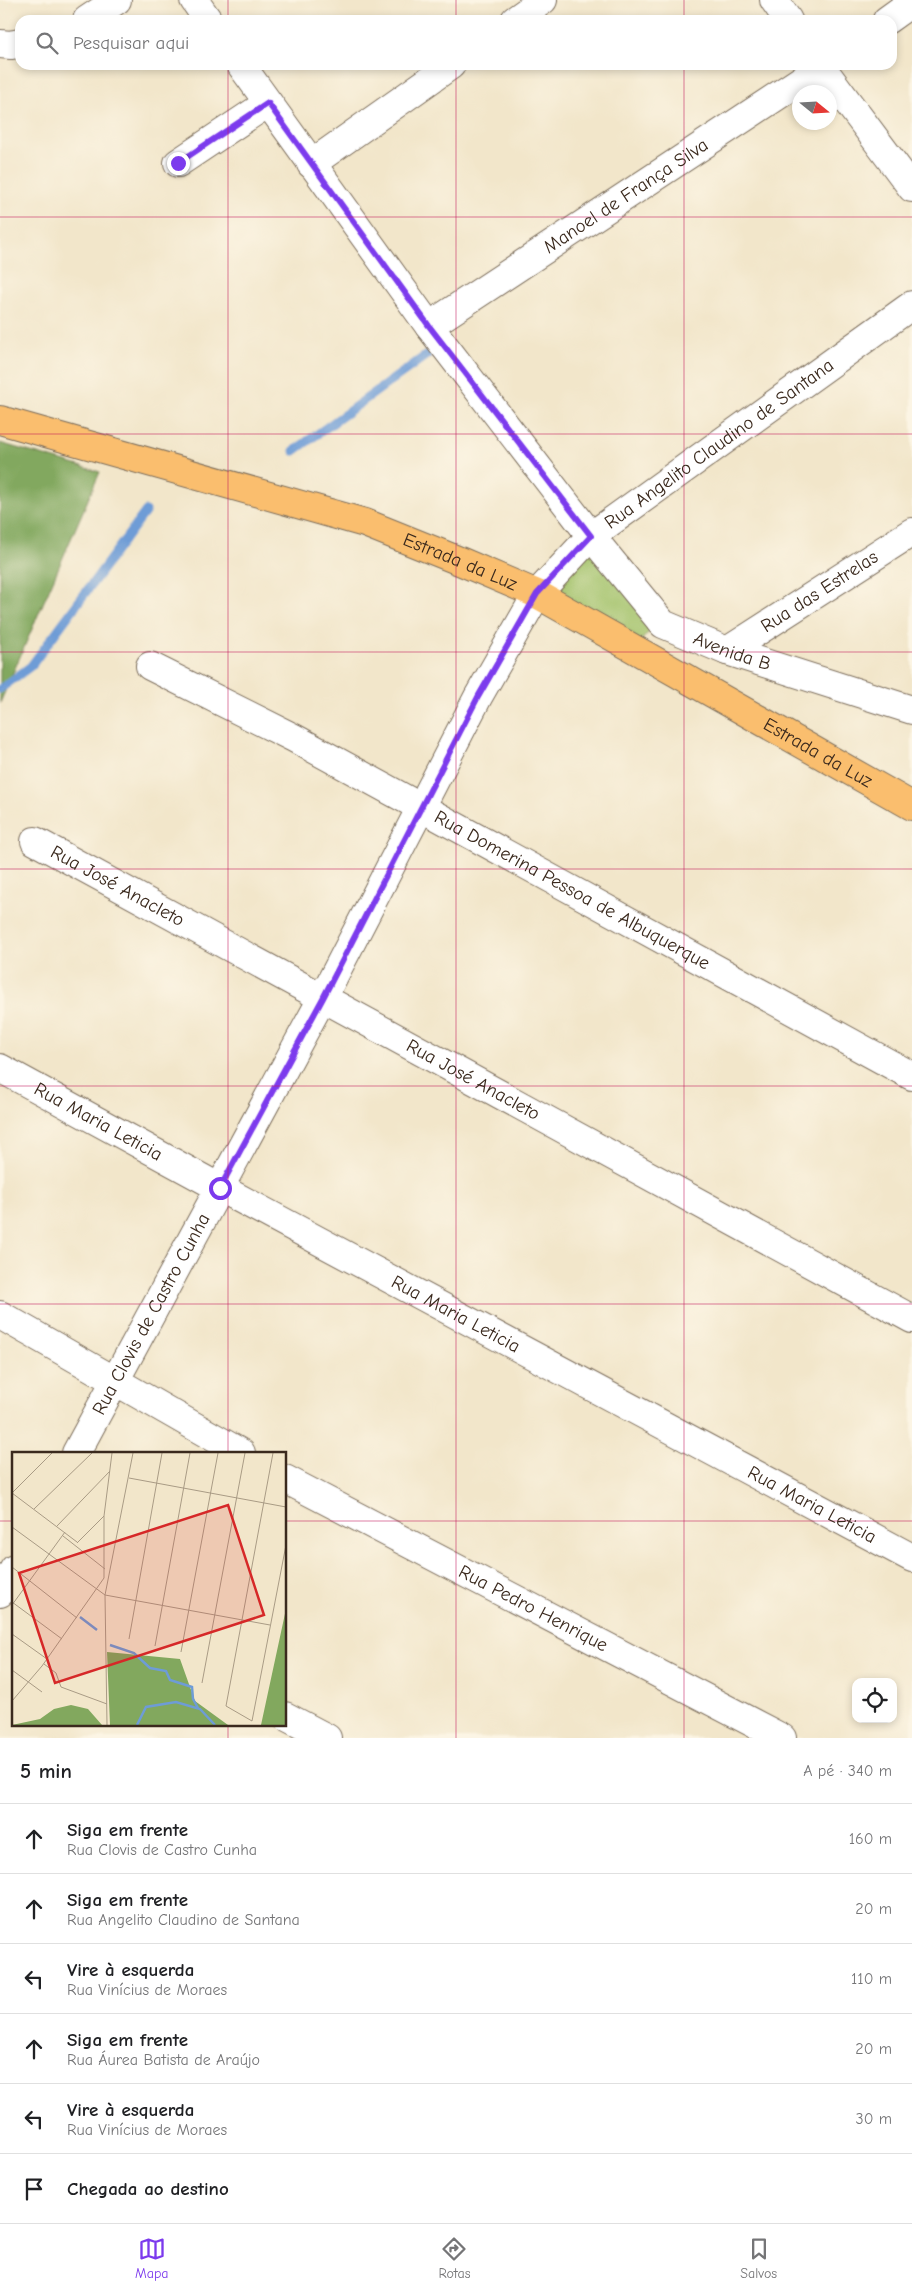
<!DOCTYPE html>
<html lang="pt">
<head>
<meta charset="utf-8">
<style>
  body { margin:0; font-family:"Comic Neue",sans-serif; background:#f2f2f2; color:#202124 }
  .controls { position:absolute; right:15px; bottom:15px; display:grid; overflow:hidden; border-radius:10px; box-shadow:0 2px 8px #0003 }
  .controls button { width:45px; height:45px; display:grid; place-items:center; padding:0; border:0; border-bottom:1px solid #e0e0e0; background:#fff; color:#202124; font:25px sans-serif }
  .compass { position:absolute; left:792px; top:85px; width:45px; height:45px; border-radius:50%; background:#fff; box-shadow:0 2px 8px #0003; rotate:108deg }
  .stop { position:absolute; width:15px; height:15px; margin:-11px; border:4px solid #7c3aed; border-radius:50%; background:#fff }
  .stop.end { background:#7c3aed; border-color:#fff; box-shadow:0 1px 5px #0008 }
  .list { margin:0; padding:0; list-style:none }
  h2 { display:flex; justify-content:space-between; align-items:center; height:65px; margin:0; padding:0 20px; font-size:21px }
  h2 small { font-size:16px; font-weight:400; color:#757577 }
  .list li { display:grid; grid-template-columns:32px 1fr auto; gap:15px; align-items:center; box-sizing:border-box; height:70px; padding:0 20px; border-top:1px solid #e0e0e0 }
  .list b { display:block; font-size:19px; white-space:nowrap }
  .list p { margin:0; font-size:16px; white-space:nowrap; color:#757577 }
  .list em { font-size:16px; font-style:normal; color:#757577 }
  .icon { flex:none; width:28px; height:28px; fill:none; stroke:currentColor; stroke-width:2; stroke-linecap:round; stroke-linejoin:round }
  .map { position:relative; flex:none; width:912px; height:1738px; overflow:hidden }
  .search { position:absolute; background:#fff; box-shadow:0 2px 8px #0003; left:15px; right:15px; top:15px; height:55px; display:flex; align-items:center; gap:12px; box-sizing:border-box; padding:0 18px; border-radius:15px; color:#757577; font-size:19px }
  .sheet { height:485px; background:#fff }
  nav { display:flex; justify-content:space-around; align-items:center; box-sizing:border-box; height:70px; border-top:1px solid #e0e0e0; background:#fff; font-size:14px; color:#757577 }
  nav a { display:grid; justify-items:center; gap:2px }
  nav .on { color:#7c3aed }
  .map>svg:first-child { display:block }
</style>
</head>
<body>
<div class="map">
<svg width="912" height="1738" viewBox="0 0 912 1738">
  <rect width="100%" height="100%" fill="#fcf5e5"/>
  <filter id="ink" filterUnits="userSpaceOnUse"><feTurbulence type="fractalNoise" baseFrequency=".02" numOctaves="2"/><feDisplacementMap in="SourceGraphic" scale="10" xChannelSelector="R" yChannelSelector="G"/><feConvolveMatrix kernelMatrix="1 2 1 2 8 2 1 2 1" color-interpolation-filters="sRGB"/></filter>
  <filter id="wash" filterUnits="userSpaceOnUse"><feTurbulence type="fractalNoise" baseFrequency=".0096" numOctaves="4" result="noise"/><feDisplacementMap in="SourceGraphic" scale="20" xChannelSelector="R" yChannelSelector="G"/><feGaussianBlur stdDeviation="1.12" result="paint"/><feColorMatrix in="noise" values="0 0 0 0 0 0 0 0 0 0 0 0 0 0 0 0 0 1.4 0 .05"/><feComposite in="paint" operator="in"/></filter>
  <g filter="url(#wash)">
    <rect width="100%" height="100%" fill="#f2e6ca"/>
    <polygon fill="#a3c26a" stroke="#6f7644" points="590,543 657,623 638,644 545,591"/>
    <polygon fill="#82a85e" stroke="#5e693e" points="0,443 100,472 0,703"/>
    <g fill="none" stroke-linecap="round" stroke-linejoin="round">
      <g stroke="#6e9cd6" stroke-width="9">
        <polyline points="294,451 428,354"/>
        <polyline points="0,689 31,666 146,511"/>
      </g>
    </g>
  </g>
  <g filter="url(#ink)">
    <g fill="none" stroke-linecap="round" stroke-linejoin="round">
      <defs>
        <g id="minor">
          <polyline points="194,0 208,20"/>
          <polyline points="774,0 788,20"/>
          <polyline points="87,20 117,0"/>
          <polyline points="515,20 543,0"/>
          <polyline points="887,20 912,2"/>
          <polyline points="0,44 11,45 20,43"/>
          <path id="s1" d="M241,65L429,326L591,536L663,624L727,651L912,710"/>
          <polyline points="820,65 912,188"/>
          <polyline points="178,163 268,103"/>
          <polyline points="311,164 451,65"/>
          <path id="s2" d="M429,326L824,65"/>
          <path id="s3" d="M727,651L912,532"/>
          <path id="s4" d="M150,666L294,738L912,1076"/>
          <path id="s5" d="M35,841L912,1319"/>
          <path id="s6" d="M0,1068L220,1188L912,1558"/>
          <polyline points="0,1315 241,1453"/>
          <path id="s7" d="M76,1453L323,997L478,697L537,594L591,536L912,305"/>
          <path id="s8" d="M285,1479L782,1738"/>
          <polyline points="0,1593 14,1569"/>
          <polyline points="285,1716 327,1738"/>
        </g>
        <g id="major">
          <path id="s9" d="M0,420L365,523L462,562L537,594L912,806"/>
        </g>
      </defs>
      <use href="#minor" stroke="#7b6c5a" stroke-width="30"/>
      <use href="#major" stroke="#7b6c5a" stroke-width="30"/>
      <use href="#minor" stroke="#fff" stroke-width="28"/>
      <use href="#major" stroke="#fabe6e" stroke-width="28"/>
    </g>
  </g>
  <g fill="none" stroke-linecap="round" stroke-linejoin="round" filter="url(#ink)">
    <polyline stroke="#7c3aed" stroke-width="6" points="178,163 268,103 429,326 591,536 537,594 478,697 323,998 220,1188"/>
  </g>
  <path fill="none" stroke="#c2185b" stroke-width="1" stroke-opacity="0.55" d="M228,0V20M456,0V20M684,0V20M228,65V1453M456,65V1738M684,65V1738M0,217H912M0,434H912M0,652H912M0,869H912M0,1086H912M0,1304H912M0,1521H14M285,1521H912M228,1724V1738"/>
  <g text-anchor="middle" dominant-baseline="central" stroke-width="4.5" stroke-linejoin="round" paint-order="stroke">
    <g font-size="19" fill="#3b2a1e" stroke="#fcf5e5">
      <text stroke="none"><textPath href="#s2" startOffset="236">Manoel de França Silva</textPath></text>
      <text stroke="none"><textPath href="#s7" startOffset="1212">Rua Angelito Claudino de Santana</textPath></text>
      <text stroke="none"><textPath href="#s9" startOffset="482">Estrada da Luz</textPath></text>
      <text stroke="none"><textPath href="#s3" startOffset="110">Rua das Estrelas</textPath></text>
      <text stroke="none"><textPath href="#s1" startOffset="775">Avenida B</textPath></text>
      <text stroke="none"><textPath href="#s9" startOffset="888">Estrada da Luz</textPath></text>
      <text stroke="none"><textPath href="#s5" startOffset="94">Rua José Anacleto</textPath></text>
      <text stroke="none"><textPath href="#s4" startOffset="478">Rua Domerina Pessoa de Albuquerque</textPath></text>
      <text stroke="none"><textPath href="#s5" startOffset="499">Rua José Anacleto</textPath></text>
      <text stroke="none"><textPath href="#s6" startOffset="112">Rua Maria Leticia</textPath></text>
      <text stroke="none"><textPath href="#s6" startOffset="518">Rua Maria Leticia</textPath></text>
      <text stroke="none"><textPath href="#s7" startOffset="158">Rua Clovis de Castro Cunha</textPath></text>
      <text stroke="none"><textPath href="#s6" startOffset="922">Rua Maria Leticia</textPath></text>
      <text stroke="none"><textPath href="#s8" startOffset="280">Rua Pedro Henrique</textPath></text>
    </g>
  </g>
  <g transform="translate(12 1452)">
    <rect width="274" height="274" fill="#f2e6ca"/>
    <path d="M274,157V273H249ZM95,200L168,207L183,249L216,273H98ZM59,253L76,257L90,273H0L28,267L42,257Z" fill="#82a85e"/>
    <path fill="none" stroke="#6e9cd6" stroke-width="2.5" d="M68,165L85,178M98,193L122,201L138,216L154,219L158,228L180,235L181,247L186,256M125,273L134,255L164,250L188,257L203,273"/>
    <path fill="none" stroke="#a99b85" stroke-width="1" d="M261,1L214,254L240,269L274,93M117,26L274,55M0,41L65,90M0,41L40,1M22,57L80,1M45,74L98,19M0,75L93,143L258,173M51,84L93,117M65,91L92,64M0,115L65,166M0,150L50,187M0,153L53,80M0,182L35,207M117,187L150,1M143,194L178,1M169,200L206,1M32,212L44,221L49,235L95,252M0,218L30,240M190,231L233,1M0,249L30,214L92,126V64L100,1M95,273L93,143L121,1"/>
    <path fill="#d62828" fill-opacity="0.15" stroke="#d62828" stroke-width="2.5" d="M216,53L252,163L43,231L7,121Z"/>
    <rect width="274" height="274" fill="none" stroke="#3b2a1e" stroke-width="2.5"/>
  </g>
</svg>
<div class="controls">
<button><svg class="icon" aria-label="locate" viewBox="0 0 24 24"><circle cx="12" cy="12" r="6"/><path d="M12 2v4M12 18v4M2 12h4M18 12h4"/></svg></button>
</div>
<svg class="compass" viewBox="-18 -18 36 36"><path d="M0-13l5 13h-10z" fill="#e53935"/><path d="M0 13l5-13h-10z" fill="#757577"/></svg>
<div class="stop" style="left:220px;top:1188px"></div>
<div class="stop end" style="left:178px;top:163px"></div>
<div class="search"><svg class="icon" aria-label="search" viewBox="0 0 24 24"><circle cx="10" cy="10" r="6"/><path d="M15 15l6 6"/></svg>Pesquisar aqui</div>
</div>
<section class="sheet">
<h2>5 min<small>A pé · 340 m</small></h2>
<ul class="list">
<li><svg class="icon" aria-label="ahead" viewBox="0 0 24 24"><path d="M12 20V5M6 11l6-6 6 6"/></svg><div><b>Siga em frente</b><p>Rua Clovis de Castro Cunha</p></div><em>160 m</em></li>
<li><svg class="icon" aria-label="ahead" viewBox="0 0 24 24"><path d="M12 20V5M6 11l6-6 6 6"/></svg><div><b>Siga em frente</b><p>Rua Angelito Claudino de Santana</p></div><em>20 m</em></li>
<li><svg class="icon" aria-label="left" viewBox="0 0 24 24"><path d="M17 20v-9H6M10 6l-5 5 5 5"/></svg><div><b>Vire à esquerda</b><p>Rua Vinícius de Moraes</p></div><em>110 m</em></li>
<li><svg class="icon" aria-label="ahead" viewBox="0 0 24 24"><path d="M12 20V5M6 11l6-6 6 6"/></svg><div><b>Siga em frente</b><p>Rua Áurea Batista de Araújo</p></div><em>20 m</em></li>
<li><svg class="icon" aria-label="left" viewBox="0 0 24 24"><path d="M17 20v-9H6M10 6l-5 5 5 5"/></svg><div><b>Vire à esquerda</b><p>Rua Vinícius de Moraes</p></div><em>30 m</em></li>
<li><svg class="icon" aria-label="arrive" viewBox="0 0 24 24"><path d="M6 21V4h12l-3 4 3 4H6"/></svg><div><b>Chegada ao destino</b></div></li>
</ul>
</section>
<nav>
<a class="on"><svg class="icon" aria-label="map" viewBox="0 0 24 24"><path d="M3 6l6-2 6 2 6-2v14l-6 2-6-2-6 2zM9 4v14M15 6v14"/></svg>Mapa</a>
<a><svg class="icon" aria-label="directions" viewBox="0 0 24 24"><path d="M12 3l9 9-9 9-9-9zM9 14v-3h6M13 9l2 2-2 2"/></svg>Rotas</a>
<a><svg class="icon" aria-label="saved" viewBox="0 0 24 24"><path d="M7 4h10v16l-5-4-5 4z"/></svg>Salvos</a>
</nav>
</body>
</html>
